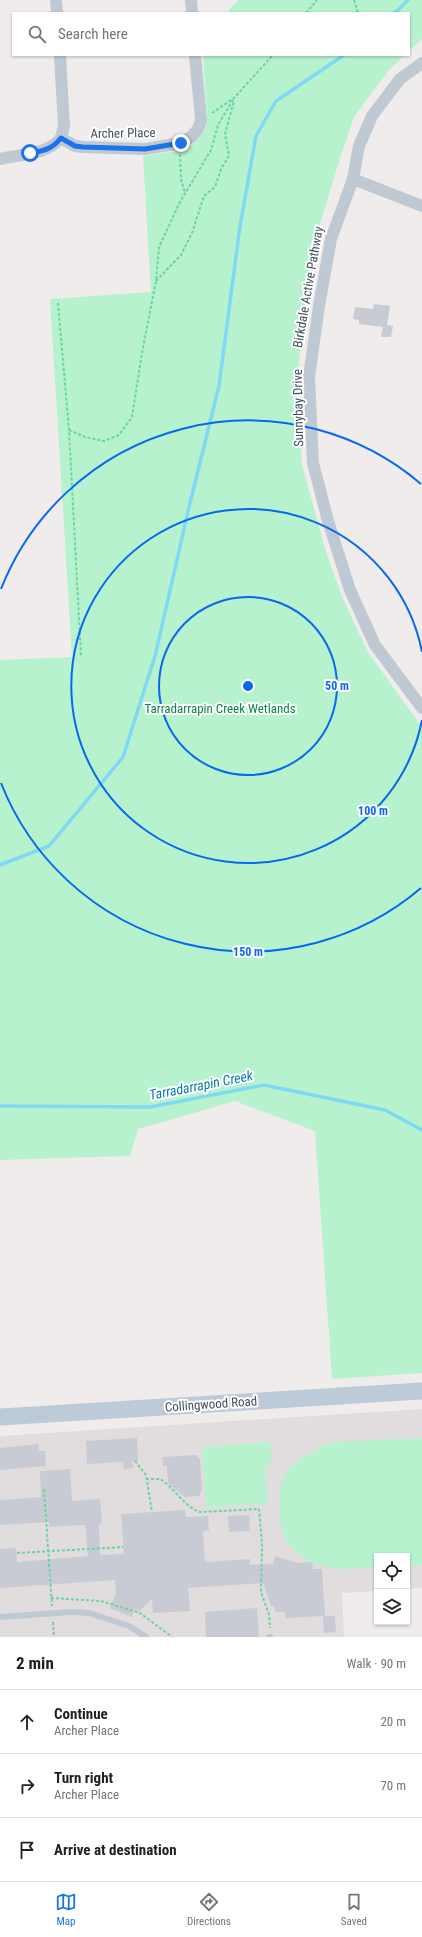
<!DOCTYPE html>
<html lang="en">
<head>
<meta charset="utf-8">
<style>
  body { margin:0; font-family:"Roboto Condensed",sans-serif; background:#f2f2f2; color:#202124 }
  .controls { position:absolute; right:12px; bottom:12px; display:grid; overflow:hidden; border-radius:0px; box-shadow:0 1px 3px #0004 }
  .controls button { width:36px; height:36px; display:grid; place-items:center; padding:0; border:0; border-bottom:1px solid #e0e0e0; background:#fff; color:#202124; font:20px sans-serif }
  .stop { position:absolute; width:12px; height:12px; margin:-9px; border:3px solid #1a73e8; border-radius:50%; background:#fff }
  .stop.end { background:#1a73e8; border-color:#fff; box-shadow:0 1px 4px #0008 }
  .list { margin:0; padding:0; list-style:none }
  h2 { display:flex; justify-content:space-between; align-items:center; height:52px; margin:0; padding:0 16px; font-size:17px }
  h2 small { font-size:13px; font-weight:400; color:#757577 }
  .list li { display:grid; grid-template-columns:26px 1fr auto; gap:12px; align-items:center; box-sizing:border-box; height:64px; padding:0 16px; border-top:1px solid #e0e0e0 }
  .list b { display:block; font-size:15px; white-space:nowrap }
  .list p { margin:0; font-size:13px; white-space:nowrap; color:#757577 }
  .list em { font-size:13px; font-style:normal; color:#757577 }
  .icon { flex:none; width:22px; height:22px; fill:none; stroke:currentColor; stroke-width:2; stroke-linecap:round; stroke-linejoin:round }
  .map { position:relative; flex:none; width:422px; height:1637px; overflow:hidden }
  .search { position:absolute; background:#fff; box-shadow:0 1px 3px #0004; left:12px; right:12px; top:12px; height:44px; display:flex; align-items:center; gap:10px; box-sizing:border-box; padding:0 14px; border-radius:0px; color:#757577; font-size:15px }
  .sheet { height:244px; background:#fff }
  nav { display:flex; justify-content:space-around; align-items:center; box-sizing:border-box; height:56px; border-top:1px solid #e0e0e0; background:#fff; font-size:11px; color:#757577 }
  nav a { display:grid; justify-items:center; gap:2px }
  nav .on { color:#1a73e8 }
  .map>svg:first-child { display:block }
</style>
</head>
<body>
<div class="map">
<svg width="422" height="1637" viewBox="0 0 422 1637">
  <rect width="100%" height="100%" fill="#f0ecec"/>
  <polygon fill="#e1ddde" points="422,1409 422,1588 407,1589 407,1556 377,1556 377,1591 342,1593 344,1637 0,1637 0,1436"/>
  <g fill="#b6f2ce">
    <polygon points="238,0 422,0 422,39 409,51 409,13 226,13"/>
    <polygon points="203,55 405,55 388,71 354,117 340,158 317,234 306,295 297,379 302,465 326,552 341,594 367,651 422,727 422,1373 332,1379 315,1131 235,1101 138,1129 130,1156 0,1160 0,660 72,657 50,299 151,292 143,156 179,151 192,145 205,130 207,117"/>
    <path d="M422,1438V1565L407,1566V1556H377V1567C353,1569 327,1572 305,1559C296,1553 287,1545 283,1534C278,1520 277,1483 287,1471C298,1458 317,1448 333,1442Z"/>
    <polygon points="270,1442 271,1465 265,1466 268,1503 206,1508 202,1447"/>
  </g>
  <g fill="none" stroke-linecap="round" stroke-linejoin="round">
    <g stroke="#7fd9f3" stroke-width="3.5">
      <polyline points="395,13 408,0"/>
      <polyline points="0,865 49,846 123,757 155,656 190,503 219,386 240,226 256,136 276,101 344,55"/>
      <polyline points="0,1106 150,1107 264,1085 385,1110 422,1130"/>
    </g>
  </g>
  <g fill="#c8cbd3">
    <polygon points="374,304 390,306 387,325 393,326 391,337 381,337 383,327 359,324 359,320 353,319 355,307 373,309"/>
    <polygon points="137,1438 138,1461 132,1461 133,1468 124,1469 123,1462 87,1464 86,1441"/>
    <polygon points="38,1444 39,1451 45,1451 46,1466 0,1470 0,1448"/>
    <polygon points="197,1455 197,1458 200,1458 202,1492 200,1492 200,1496 185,1497 168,1483 167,1466 163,1466 162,1457"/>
    <polygon points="70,1469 72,1501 100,1499 102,1523 99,1524 100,1555 124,1554 121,1514 185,1510 186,1517 208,1516 209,1530 203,1531 205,1562 250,1559 250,1565 273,1564 275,1556 298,1563 312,1562 313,1569 322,1569 325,1616 285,1618 285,1612 276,1612 274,1606 271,1606 263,1583 188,1588 190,1611 153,1613 152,1599 139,1611 134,1609 132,1617 110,1608 116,1593 115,1580 0,1588 0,1549 16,1548 17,1562 88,1556 85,1525 49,1527 49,1522 0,1525 0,1500 41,1497 40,1471"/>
    <polygon points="249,1515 250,1531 229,1532 228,1516"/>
    <polygon points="257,1608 259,1637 206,1637 205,1612"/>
    <polygon points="323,1616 335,1616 336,1632 324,1633"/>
  </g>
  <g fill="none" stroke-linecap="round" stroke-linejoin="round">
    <g stroke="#6bd3a2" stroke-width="2" stroke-dasharray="3 2" stroke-linecap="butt">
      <polyline points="354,0 358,13"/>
      <polyline points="306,13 317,0"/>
      <polyline points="212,113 234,98 273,55"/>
      <polyline points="180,154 181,179 185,193"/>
      <polyline points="156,281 181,255 192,233 204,196 215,187 221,169 229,156 225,134 234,101"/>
      <polyline points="58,303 69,430 81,656"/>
      <polyline points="69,430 85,437 104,441 119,435 132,417 142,353 156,281 159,247 181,200 211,150 218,125 234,98"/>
      <polyline points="135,1461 146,1475 152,1512"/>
      <path d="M146,1479H160C175,1488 184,1507 200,1512L259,1509L262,1544L261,1592L269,1614L270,1628"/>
      <polyline points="44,1489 52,1606"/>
      <polyline points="17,1553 123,1547"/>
      <polyline points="51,1598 101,1601 140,1613 172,1637"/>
      <polyline points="53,1622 54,1637"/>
    </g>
    <g stroke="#bec9d4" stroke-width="6">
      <polyline points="0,1617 71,1612 89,1613 129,1626 146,1637"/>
      <polyline points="269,1637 270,1637"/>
    </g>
    <g stroke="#bec9d4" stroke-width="12">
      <polyline points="56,0 57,13"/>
      <polyline points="191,0 192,13"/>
      <polyline points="60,55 64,126 61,138"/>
      <polyline points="422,63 400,79 372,116 359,146 353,179 331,239 319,306 309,377 313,463 328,521 350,590 375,645 422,708"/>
      <path d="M0,159C21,154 47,155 61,138L75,146L83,147L145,149L181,143L191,137L198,129L201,120L195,55"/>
      <polyline points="353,179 422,206"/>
    </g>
    <polyline stroke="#bdcad8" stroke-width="17" points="0,1417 422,1391"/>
  </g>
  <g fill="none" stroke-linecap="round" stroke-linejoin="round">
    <path stroke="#1a73e8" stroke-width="5" d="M30,153C44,151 52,149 61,138L75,146L83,147L145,149L181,143"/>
  </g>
  <g fill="none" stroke="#0968ed" stroke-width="2">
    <circle cx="248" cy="686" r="89"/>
    <path d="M422 720A177 177 0 1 1 422 652"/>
    <path d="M421 888A266 266 0 0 1 1 783M1 589A266 266 0 0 1 421 484"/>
  </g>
  <g text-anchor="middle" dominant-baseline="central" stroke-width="4" stroke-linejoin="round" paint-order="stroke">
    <g font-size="13" fill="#43505c" stroke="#fff">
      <text transform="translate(123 133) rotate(-1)">Archer Place</text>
      <text transform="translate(308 287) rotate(-80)">Birkdale Active Pathway</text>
      <text transform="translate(298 408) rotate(-91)">Sunnybay Drive</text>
      <text transform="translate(211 1404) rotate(-4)">Collingwood Road</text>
    </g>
    <g font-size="13" fill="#0e834b" stroke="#fff">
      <text x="220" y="708">Tarradarrapin Creek Wetlands</text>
    </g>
    <g font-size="14" font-style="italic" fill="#027ea2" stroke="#fff">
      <text transform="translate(201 1085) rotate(-11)">Tarradarrapin Creek</text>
    </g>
  </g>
  <circle cx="248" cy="686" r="6" fill="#0968ed" stroke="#fff" stroke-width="2"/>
  <g font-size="12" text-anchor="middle" font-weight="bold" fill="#0968ed" stroke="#fff" stroke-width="4" stroke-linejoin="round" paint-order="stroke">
    <text x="337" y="690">50 m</text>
    <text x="373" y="815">100 m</text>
    <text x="248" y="956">150 m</text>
  </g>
</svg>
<div class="controls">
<button><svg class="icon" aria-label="locate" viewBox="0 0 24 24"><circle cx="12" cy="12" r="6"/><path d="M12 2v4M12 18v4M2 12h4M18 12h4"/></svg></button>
<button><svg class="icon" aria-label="layers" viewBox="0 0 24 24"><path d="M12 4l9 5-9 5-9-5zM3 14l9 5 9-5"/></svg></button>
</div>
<div class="stop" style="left:30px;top:153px"></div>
<div class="stop end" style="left:181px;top:143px"></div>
<div class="search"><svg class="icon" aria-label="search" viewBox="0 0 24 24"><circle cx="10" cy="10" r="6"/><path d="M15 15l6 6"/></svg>Search here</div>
</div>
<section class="sheet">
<h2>2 min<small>Walk · 90 m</small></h2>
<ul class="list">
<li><svg class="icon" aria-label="ahead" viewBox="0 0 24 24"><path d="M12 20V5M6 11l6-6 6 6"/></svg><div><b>Continue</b><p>Archer Place</p></div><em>20 m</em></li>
<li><svg class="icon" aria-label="right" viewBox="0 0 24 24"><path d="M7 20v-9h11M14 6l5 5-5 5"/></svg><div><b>Turn right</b><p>Archer Place</p></div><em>70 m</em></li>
<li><svg class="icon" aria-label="arrive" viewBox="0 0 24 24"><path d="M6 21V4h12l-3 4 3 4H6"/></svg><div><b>Arrive at destination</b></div></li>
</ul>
</section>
<nav>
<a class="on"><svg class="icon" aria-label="map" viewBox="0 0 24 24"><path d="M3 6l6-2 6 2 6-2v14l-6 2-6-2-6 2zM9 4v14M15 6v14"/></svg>Map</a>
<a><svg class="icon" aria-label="directions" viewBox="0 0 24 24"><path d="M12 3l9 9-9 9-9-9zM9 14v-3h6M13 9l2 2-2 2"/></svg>Directions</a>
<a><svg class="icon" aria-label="saved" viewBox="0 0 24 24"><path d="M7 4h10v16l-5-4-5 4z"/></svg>Saved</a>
</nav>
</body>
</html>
